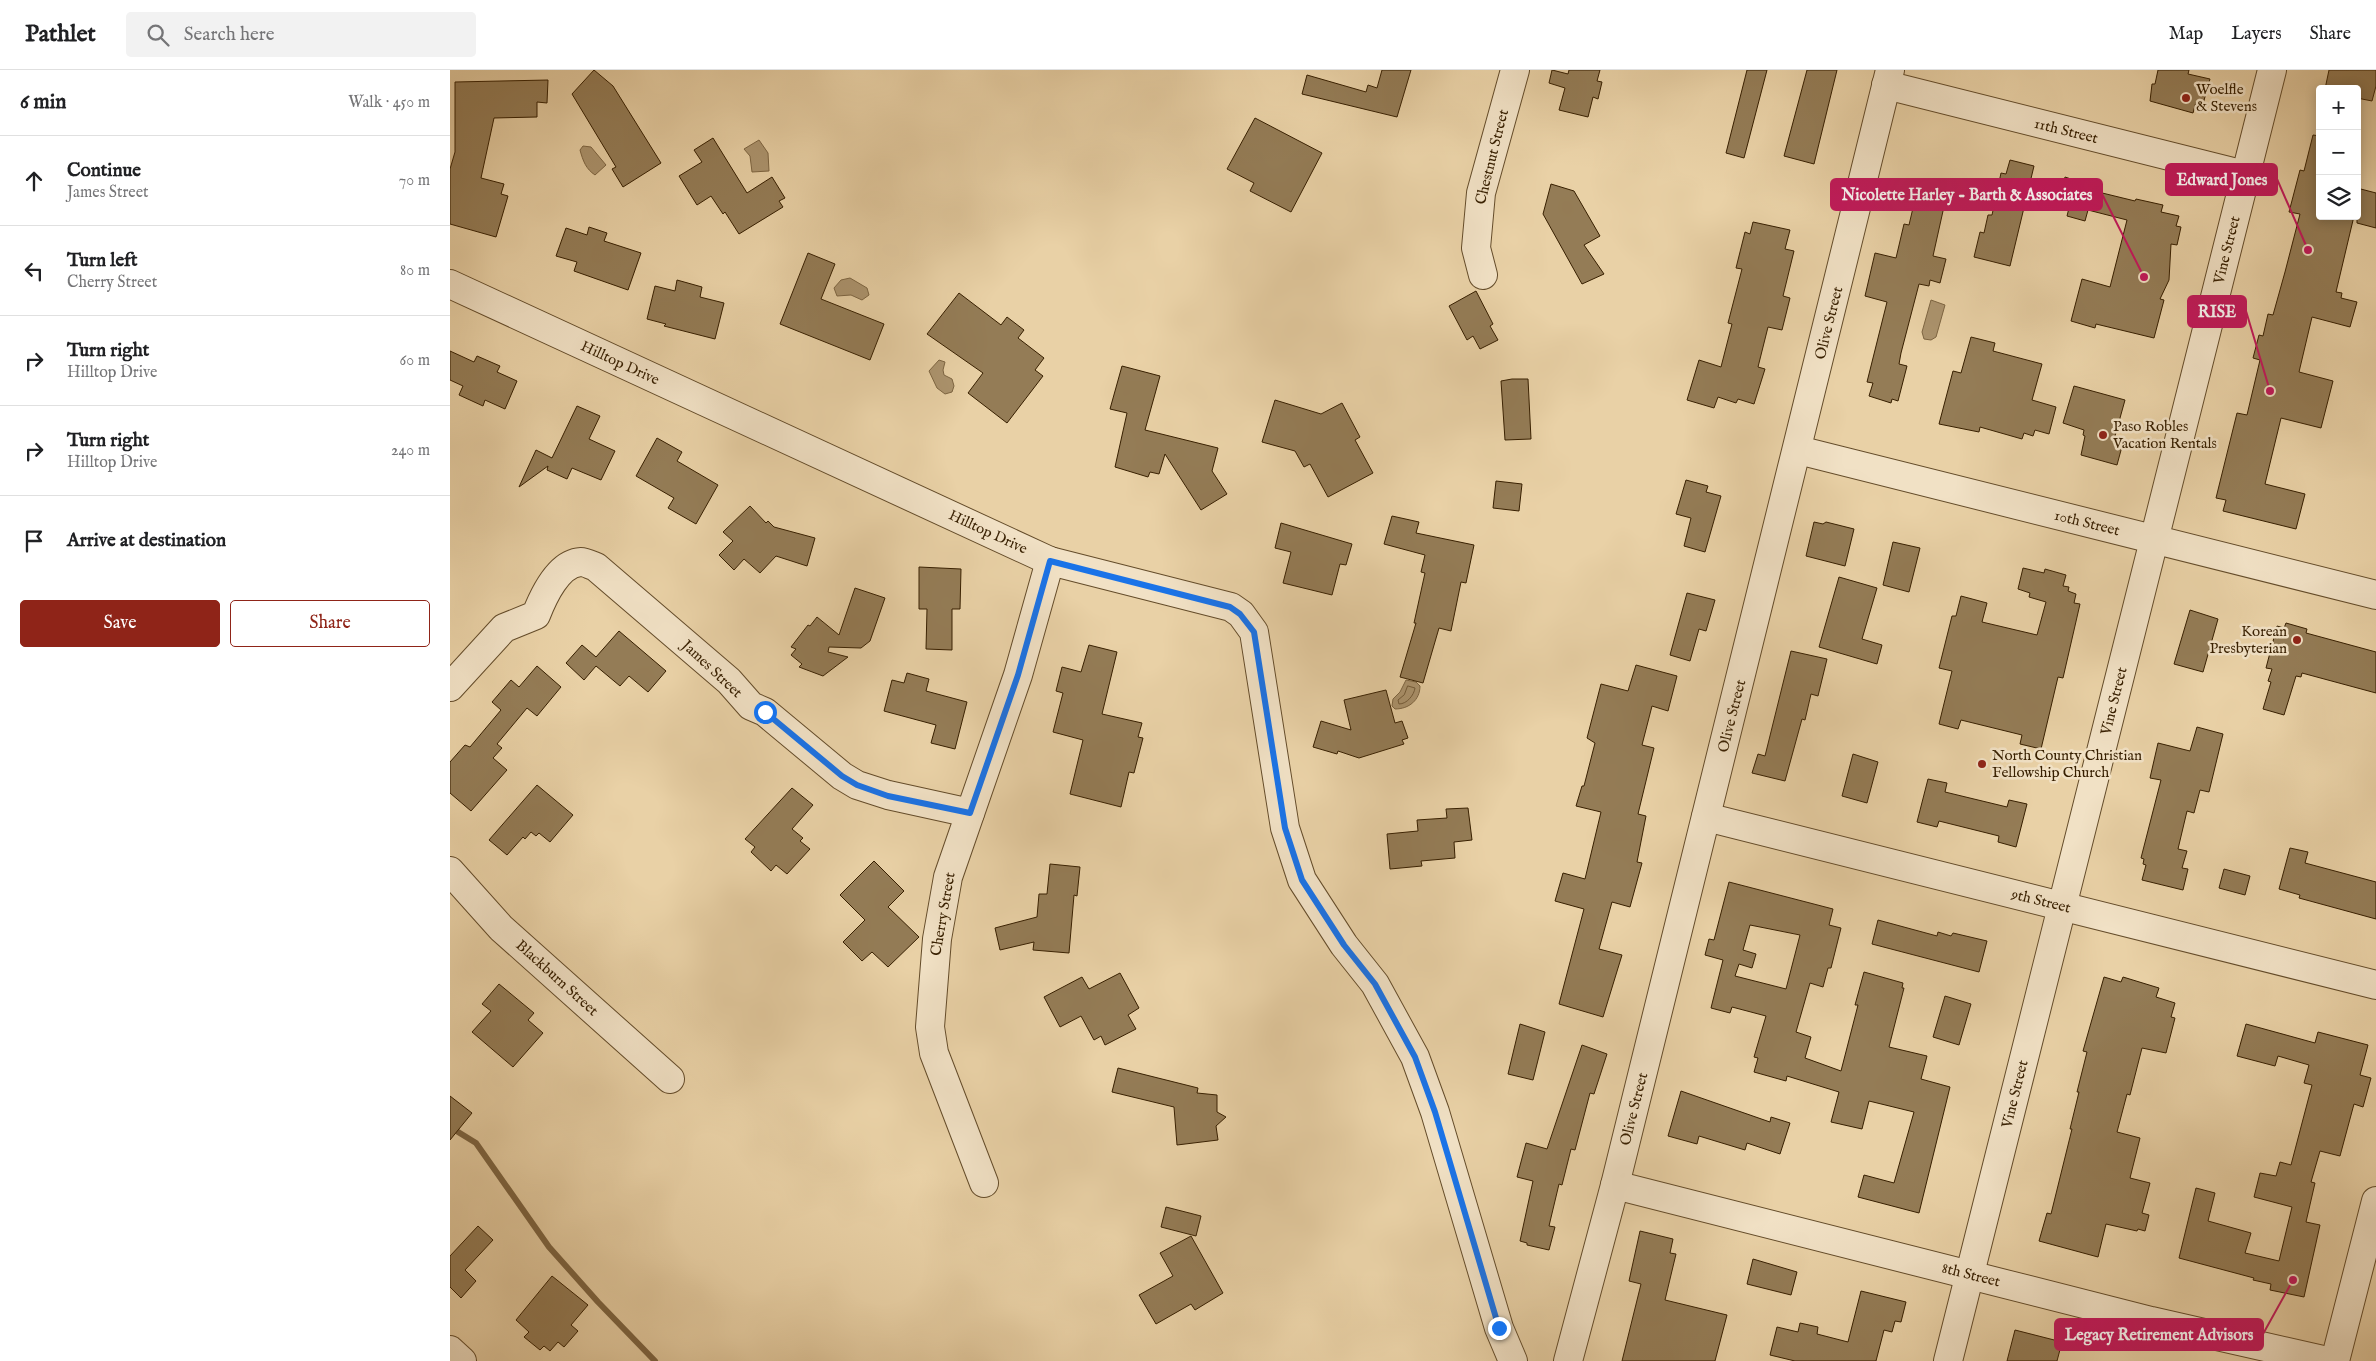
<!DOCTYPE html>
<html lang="en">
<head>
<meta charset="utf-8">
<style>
  body { margin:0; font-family:"IM FELL English",serif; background:#f2f2f2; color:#202124 }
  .controls { position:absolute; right:15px; top:15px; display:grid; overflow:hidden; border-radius:5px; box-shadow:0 2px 12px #0003 }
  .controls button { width:45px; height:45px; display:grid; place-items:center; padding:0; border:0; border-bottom:1px solid #e0e0e0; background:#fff; color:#202124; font:25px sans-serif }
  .stop { position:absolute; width:15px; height:15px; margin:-11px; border:4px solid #1a73e8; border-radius:50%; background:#fff }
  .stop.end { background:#1a73e8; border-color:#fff; box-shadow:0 1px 5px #0008 }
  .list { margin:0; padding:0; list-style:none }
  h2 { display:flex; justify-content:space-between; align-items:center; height:65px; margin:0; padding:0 20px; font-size:21px }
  h2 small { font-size:16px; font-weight:400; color:#757577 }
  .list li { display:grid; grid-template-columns:32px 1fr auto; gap:15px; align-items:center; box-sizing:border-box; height:90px; padding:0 20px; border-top:1px solid #e0e0e0 }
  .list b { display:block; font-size:19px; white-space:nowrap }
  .list p { margin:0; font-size:16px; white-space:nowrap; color:#757577 }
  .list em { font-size:16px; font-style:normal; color:#757577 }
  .actions { display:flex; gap:10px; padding:15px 20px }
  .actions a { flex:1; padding:11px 0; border:1px solid #8f2418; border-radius:5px; text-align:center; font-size:18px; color:#8f2418 }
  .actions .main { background:#8f2418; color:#fff }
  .icon { flex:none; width:28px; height:28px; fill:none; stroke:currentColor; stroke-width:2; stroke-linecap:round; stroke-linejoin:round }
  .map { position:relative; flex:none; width:1926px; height:1291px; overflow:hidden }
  header { display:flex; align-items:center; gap:30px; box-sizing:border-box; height:70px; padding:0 25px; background:#fff; border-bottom:1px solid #e0e0e0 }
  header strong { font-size:24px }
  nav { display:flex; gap:28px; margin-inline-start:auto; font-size:18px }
  .search { width:350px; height:45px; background:#f2f2f2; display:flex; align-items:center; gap:12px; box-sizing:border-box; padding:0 18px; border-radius:5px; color:#757577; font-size:19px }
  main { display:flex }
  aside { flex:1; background:#fff }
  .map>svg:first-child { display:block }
</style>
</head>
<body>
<header>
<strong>Pathlet</strong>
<div class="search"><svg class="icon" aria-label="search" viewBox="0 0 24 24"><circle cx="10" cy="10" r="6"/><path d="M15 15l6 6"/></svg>Search here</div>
<nav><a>Map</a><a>Layers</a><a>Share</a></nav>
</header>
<main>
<aside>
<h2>6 min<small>Walk · 450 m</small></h2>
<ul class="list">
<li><svg class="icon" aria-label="ahead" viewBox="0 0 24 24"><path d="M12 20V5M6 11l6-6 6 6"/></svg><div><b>Continue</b><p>James Street</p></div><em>70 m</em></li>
<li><svg class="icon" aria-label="left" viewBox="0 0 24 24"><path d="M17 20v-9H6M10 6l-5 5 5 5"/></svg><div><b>Turn left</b><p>Cherry Street</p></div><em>80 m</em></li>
<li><svg class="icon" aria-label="right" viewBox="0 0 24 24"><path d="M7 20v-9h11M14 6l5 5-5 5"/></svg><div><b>Turn right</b><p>Hilltop Drive</p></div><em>60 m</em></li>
<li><svg class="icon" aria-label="right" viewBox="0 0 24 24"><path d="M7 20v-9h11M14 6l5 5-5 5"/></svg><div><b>Turn right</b><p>Hilltop Drive</p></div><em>240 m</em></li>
<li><svg class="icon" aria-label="arrive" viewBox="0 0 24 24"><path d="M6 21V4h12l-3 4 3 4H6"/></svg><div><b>Arrive at destination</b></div></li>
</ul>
<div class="actions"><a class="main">Save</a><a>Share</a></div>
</aside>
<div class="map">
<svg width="1926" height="1291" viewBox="0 0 1926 1291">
  <rect width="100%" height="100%" fill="#e9d1a6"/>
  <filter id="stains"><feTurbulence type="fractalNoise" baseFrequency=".004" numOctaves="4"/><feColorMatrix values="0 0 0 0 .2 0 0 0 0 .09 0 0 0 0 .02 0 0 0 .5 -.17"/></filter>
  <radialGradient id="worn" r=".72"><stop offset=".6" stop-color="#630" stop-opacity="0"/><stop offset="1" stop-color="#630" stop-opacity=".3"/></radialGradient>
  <g fill="#ac946e" stroke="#7d6542">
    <polygon points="309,70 318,83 319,101 302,102 300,86 294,79"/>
    <path d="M133,76L141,77L156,95L145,105C136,99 133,91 130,80Z"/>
    <polygon points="400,208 417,218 419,225 412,230 401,225 387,226 384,218 391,210"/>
    <polygon points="1481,230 1495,235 1486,267 1481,270 1474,269 1472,262"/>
    <polygon points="489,290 495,292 493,300 494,305 502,309 504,316 502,322 495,324 487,318 479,301"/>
    <path d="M956,610L966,612L970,616C970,630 959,639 945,639L942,636L943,629L950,622Z"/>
  </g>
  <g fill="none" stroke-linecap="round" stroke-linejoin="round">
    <path stroke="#725a37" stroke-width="1" d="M958,616L965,618C964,625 957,634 949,634L948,630L954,625Z"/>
    <polyline stroke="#7d6542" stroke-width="6" points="0,1057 26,1073 99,1177 148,1232 205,1291"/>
  </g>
  <g fill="#947c56" stroke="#371f00" fill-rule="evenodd">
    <polygon points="144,0 163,16 211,93 173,117 162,99 166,97 122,24"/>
    <polygon points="932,0 961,0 947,47 852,24 857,5 916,22 918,15 927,18"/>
    <polygon points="1102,0 1118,4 1119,0 1150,0 1147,11 1152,12 1148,29 1143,27 1138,47 1109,40 1115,18 1099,13"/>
    <polygon points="1297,0 1317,0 1294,88 1276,83"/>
    <polygon points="1357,0 1387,0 1364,94 1334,86"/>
    <polygon points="1708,0 1739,0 1738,4 1760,9 1753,34 1746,32 1743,43 1700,31 1702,14 1705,14"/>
    <polygon points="1879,0 1926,0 1926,16 1922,31 1907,28 1907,19 1875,19"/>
    <polygon points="98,10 97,33 87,32 87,47 44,48 31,108 54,114 51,124 58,126 46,167 0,154 0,99 5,82 5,12"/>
    <polygon points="805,48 872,83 841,142 800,121 804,113 777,99"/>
    <polygon points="1863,65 1870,66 1870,146 1904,146 1886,222 1892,223 1891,228 1907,232 1900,257 1862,247 1849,302 1883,311 1871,358 1831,348 1815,414 1855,424 1846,459 1773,441 1776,430 1766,428 1787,343 1797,345 1810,290 1803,288 1809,265 1813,266 1818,244 1823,245 1835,202 1850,144 1839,142 1850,100 1854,101"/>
    <polygon points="263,68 297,123 322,107 335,128 329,131 333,137 289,164 275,142 273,144 261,126 247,135 229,106 252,92 244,80"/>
    <polygon points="1560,90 1584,96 1560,196 1524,187 1530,162 1534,163 1538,145 1542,145 1551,103 1556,104"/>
    <polygon points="1615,107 1630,112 1629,115 1640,120 1685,131 1686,129 1713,135 1711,142 1729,146 1726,156 1731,157 1727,175 1721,174 1719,210 1710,229 1714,230 1704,268 1646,254 1645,258 1621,251 1632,209 1660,217 1677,150 1638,140 1635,151 1617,146 1620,134 1608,131"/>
    <polygon points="1101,114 1124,121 1150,166 1134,175 1154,204 1132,214 1093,144"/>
    <polygon points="1907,118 1926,123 1926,158 1907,153"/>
    <polygon points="1466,125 1495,132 1483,186 1496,189 1490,213 1480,210 1479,216 1469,214 1451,283 1449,294 1457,296 1448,331 1442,329 1441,333 1419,326 1423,313 1417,312 1437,232 1415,226 1425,183 1446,188 1454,154 1459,155"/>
    <polygon points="1303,152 1340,160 1335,179 1344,181 1333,226 1340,228 1332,260 1318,257 1308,297 1315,299 1304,334 1288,329 1286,333 1268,327 1264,338 1237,330 1249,290 1271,297 1282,254 1278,253 1292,199 1286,198 1295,162 1300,164"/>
    <polygon points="139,157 157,163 154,171 191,183 178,220 124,201 127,192 106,186 116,158 137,165"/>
    <polygon points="358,183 385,194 371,229 434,254 420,290 330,254"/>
    <polygon points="227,210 252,217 250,227 274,233 265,269 214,256 216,254 197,249 205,216 225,221"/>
    <polygon points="1026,221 1043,254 1040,256 1048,270 1030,279 1023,266 1017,270 999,236"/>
    <polygon points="509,223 551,255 557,247 574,260 568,268 594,288 585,300 593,306 557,353 518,323 533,303 477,264"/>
    <polygon points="1521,267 1545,273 1543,281 1592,294 1582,330 1606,337 1599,364 1585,360 1583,366 1574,363 1572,369 1530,357 1529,362 1489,354 1503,301 1511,303"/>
    <polygon points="0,281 24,292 27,286 50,296 47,302 67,311 55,339 35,330 33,336 9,325 13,316 0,310"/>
    <polygon points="672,296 710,306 695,360 768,378 762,401 777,424 751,440 715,384 709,404 700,402 698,407 665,397 677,343 660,339"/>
    <polygon points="1062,309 1078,309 1081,369 1055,370 1051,311"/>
    <polygon points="1624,316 1675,330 1665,366 1674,369 1667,395 1631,385 1635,366 1633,365 1634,360 1613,353"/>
    <polygon points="825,330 871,344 892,333 910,367 905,370 923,403 878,427 860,394 854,397 845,381 812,372"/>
    <polygon points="127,336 150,346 139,369 165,381 151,410 122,398 117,409 97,400 98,396 69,417 86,380 102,388"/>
    <polygon points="207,368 232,382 227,391 268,415 246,454 218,438 224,428 186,406"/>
    <polygon points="1236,410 1258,416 1256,422 1271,426 1255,482 1234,476 1241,448 1226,444"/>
    <polygon points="1046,411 1072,414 1069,441 1043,438"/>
    <polygon points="300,436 316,453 318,451 324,457 365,468 357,496 326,486 310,503 294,489 284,500 269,485 283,471 273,462"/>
    <polygon points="942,446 969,452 966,463 1024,475 1016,513 1011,512 1001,561 989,558 973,613 950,607 966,553 964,553 975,503 971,502 975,485 934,474"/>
    <polygon points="1364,452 1373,454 1376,452 1404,459 1395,496 1356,486"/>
    <polygon points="831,453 902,474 896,495 890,494 882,525 833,513 841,482 825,478"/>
    <polygon points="1443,472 1470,478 1459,522 1433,515"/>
    <polygon points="469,497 511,499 510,539 502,539 502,580 476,579 477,539 469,539"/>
    <polygon points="1573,498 1594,503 1595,499 1616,505 1613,516 1619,517 1618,521 1626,524 1624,533 1630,534 1613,608 1608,607 1591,679 1570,674 1572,665 1511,650 1508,659 1489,654 1502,601 1489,598 1502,546 1506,546 1511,526 1537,533 1532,552 1587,565 1596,532 1579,527 1580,523 1568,519"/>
    <polygon points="1389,507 1427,518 1412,569 1432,575 1427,594 1369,577"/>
    <polygon points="405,518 435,528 420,571 411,578 379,577 378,582 398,587 373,606 349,597 352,594 341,585 346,579 341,577 358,555 360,556 367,547 389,565"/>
    <polygon points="1237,523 1265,530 1256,561 1249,559 1240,591 1220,585"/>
    <polygon points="1740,540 1768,549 1753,602 1724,594"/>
    <polygon points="1836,553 1857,559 1856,563 1926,582 1926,623 1852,603 1851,607 1846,606 1834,645 1813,639 1821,612 1818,611 1822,599 1816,598 1827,556 1834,558"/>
    <polygon points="169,561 216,601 198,622 179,606 170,616 146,596 134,610 116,593 132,575 146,587"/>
    <polygon points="639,575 667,582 652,644 692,653 688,667 693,668 684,703 679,702 671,737 620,724 633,670 603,662 613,623 606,621 612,597 631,602"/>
    <polygon points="1341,581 1377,589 1368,626 1361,624 1355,650 1352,649 1335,711 1302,703 1308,684 1315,686"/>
    <polygon points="1186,595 1227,606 1218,641 1202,636 1192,675 1204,678 1188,744 1196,746 1187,792 1192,793 1180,837 1162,832 1149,879 1172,885 1153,947 1109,934 1134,839 1105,831 1113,803 1135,809 1151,742 1126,736 1132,716 1134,716 1145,673 1137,668 1151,614 1178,621"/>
    <polygon points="87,596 111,617 87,646 77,638 47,674 52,678 43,688 57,700 21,741 0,723 0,692 15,675 20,677 51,640 42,632 61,610 69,617"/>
    <polygon points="457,603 479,609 476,621 517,632 505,679 481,673 486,655 434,641 442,610 454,613"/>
    <polygon points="936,620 945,653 952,651 958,668 952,670 954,674 909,688 888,681 887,684 863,677 871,651 901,660 894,630"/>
    <polygon points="1747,657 1773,664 1759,722 1750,720 1744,743 1737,741 1728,779 1737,781 1732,798 1738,799 1733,820 1692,810 1696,795 1693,794 1694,789 1691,788 1711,710 1700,708 1708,673 1740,681"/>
    <polygon points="1403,684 1428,692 1417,733 1392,726"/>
    <polygon points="1478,709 1497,713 1495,722 1557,737 1559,730 1577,734 1566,777 1548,772 1549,766 1489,751 1487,757 1467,752"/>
    <polygon points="87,715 123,745 100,772 89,763 86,766 81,762 75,769 73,767 57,785 39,770"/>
    <polygon points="342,718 363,735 342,759 353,768 350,771 360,779 337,804 326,795 321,801 301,782 305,777 295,769"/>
    <polygon points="1018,738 1022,770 1004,772 1005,788 971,791 972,796 940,799 937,764 968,761 967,750 997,748 996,739"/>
    <polygon points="1840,778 1858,782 1855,793 1926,812 1926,849 1849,828 1850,825 1829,819"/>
    <polygon points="424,791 454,821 438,837 469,867 438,897 422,882 412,891 393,872 415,850 390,825"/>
    <polygon points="600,794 630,797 627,826 624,825 619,883 583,880 584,872 550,880 545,858 587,847 589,824 597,824"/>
    <polygon points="1774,799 1800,806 1795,825 1769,818"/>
    <path d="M1279,812L1383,839L1379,855L1391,858L1381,898H1378L1373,917L1360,913L1346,962L1361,967L1355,988L1391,1001L1408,935H1405L1414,902L1453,913L1452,918H1454L1439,977L1477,986L1471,1009L1500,1017L1469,1143L1408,1127L1414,1105L1444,1113L1464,1042L1419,1031L1412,1059L1381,1052L1389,1022L1337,1006L1336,1011L1304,1002L1308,988L1304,987L1316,946L1282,937L1280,943L1261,938L1273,890L1255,885L1259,869L1264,870ZM1300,855L1350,865L1336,919L1285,906L1289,894L1302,898L1306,884L1293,880Z"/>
    <polygon points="1428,850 1487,866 1488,862 1501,866 1503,863 1537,871 1529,902 1422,874"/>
    <polygon points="670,903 689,938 678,945 686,959 655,975 651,966 644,970 631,946 610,957 594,927 632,907 639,919"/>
    <polygon points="1654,907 1671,912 1673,907 1709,918 1706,927 1725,933 1721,947 1725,948 1716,983 1692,978 1680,1025 1677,1024 1667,1062 1690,1068 1680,1108 1700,1113 1692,1143 1699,1145 1695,1161 1688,1159 1687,1161 1656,1154 1648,1187 1589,1171 1597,1143 1601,1144 1622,1059 1620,1059 1629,1022 1627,1022 1637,982 1633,981"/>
    <polygon points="49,914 84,943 78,950 93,963 63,997 22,962 41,941 32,934"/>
    <polygon points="1495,926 1521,934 1509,975 1483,967"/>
    <polygon points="1070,954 1095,962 1083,1010 1058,1004"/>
    <polygon points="1796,954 1865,973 1868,962 1918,975 1910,1005 1921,1008 1913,1037 1904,1034 1890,1086 1870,1081 1861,1112 1865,1113 1856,1152 1870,1155 1854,1227 1820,1220 1821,1214 1803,1210 1804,1208 1729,1188 1746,1118 1765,1123 1758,1151 1801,1163 1795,1183 1829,1191 1842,1137 1804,1127 1810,1103 1826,1106 1830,1092 1841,1095 1862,1015 1854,1013 1859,995 1828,986 1825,996 1787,986"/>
    <polygon points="1132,975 1157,984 1144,1024 1140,1023 1125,1080 1121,1079 1112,1115 1109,1114 1099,1156 1105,1157 1099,1180 1077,1175 1077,1173 1070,1171 1083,1111 1067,1107 1076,1073 1097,1079"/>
    <polygon points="668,998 748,1018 747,1023 767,1025 767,1042 776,1047 766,1056 768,1070 727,1075 724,1037 662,1022"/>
    <polygon points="1231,1021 1320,1052 1321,1047 1340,1053 1330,1084 1297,1073 1295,1080 1249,1066 1247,1074 1218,1066"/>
    <polygon points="0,1026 22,1043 0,1070"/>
    <polygon points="716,1137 751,1146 746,1166 711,1157"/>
    <polygon points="28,1156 43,1170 15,1200 26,1211 11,1228 0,1217 0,1186"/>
    <polygon points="1190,1161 1223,1169 1220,1183 1226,1184 1215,1230 1277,1245 1265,1291 1172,1291 1191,1214 1179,1211"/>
    <polygon points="741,1166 773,1223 745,1240 741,1234 706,1254 689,1225 723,1206 710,1183"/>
    <polygon points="1303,1189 1347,1202 1341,1225 1297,1214"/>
    <polygon points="102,1206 138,1235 121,1255 128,1261 114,1277 108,1272 100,1281 94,1276 90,1280 74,1267 79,1262 66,1250"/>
    <polygon points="1411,1221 1456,1232 1451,1252 1445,1251 1442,1262 1434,1260 1426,1291 1345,1291 1320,1285 1327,1257 1348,1262 1350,1253 1368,1257 1367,1264 1398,1272"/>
    <polygon points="1565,1260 1612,1272 1607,1291 1557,1291"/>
  </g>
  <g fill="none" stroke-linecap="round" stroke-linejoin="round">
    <defs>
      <g id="minor">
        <polyline points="1436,15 1795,105"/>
        <polyline points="1033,205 1026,178 1031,123 1065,0"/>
        <polyline points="0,214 600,491 781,537 791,544 804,562 835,758 852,810 894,875 925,914 965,987 985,1042 1049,1258 1063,1291"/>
        <polyline points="1348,380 1926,525"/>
        <path d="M0,617L54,558L86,545C93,527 108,493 131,492C135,492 141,495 146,497L279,611L301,636L315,642L392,706L407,715L438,725L520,743"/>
        <polyline points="1256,747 1926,915"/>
        <polyline points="0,801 51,858 220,1009"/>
        <polyline points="534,1113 484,983 480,957 487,869 498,807 568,605 600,491"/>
        <polyline points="1165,1115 1701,1251 1877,1291"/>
        <polyline points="0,1280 12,1291"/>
        <polyline points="1118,1291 1165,1115 1440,0"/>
        <polyline points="1498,1291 1822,0"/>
        <polyline points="1885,1291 1926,1131"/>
      </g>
    </defs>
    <use href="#minor" stroke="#644c2a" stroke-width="30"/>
    <use href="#minor" stroke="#f1e1c5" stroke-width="28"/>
  </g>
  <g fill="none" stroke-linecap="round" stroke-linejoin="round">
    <polyline stroke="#1a73e8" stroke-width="6" points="315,642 392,706 407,715 438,726 520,743 568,605 600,491 780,537 790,544 804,562 835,758 852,810 894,875 925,914 965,987 985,1042 1049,1258"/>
  </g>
  <g fill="#8f2418" stroke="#f1e1c5" stroke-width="2">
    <circle cx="1736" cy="28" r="5"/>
    <circle cx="1653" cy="365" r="5"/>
    <circle cx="1847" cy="570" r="5"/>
    <circle cx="1532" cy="694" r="5"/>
  </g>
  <g text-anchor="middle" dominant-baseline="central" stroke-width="5" stroke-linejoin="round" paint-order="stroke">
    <g font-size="15" fill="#371f00" stroke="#f1e1c5" text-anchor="start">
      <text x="1746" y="19">Woelfle<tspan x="1746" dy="17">&amp; Stevens</tspan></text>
      <text x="1663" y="356">Paso Robles<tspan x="1663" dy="17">Vacation Rentals</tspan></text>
      <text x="1837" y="561" text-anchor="end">Korean<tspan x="1837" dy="17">Presbyterian</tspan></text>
      <text x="1542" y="685">North County Christian<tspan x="1542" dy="17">Fellowship Church</tspan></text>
    </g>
    <g font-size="15" fill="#371f00" stroke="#f1e1c5">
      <text transform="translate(1616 61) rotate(14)">11th Street</text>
      <text transform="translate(1042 87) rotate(-76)">Chestnut Street</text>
      <text transform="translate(1777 180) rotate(-76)">Vine Street</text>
      <text transform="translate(1379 253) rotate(-76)">Olive Street</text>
      <text transform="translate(170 293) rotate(25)">Hilltop Drive</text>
      <text transform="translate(1637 453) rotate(14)">10th Street</text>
      <text transform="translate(538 462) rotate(25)">Hilltop Drive</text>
      <text transform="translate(262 599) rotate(43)">James Street</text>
      <text transform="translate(1664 631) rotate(-76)">Vine Street</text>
      <text transform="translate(1282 646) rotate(-76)">Olive Street</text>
      <text transform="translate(1591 831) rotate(14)">9th Street</text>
      <text transform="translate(493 844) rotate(-80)">Cherry Street</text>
      <text transform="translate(107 908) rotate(42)">Blackburn Street</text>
      <text transform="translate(1565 1024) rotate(-76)">Vine Street</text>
      <text transform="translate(1184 1039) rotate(-76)">Olive Street</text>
      <text transform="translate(1521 1205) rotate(14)">8th Street</text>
    </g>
  </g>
  <path fill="none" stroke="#c2185b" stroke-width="2" d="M1858 180L1827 109M1694 207L1652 124M1820 321L1796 241M1843 1210L1813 1264"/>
  <g fill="#c2185b" stroke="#f1e1c5" stroke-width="2">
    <circle cx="1858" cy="180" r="5"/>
    <circle cx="1694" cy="207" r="5"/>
    <circle cx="1820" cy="321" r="5"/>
    <circle cx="1843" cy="1210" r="5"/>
  </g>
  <g fill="#c2185b" stroke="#c2185b" stroke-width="2">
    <rect x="1716" y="94" width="111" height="31" rx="5"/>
    <rect x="1381" y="109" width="271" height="31" rx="5"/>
    <rect x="1738" y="226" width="58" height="31" rx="5"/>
    <rect x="1605" y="1249" width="208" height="31" rx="5"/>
  </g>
  <g font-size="16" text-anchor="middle" font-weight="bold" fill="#fff">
    <text x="1772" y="115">Edward Jones</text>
    <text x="1517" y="130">Nicolette Harley - Barth &amp; Associates</text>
    <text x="1767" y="247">RISE</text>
    <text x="1709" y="1270">Legacy Retirement Advisors</text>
  </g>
  <rect width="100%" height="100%" filter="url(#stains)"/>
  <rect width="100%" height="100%" fill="url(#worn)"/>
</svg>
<div class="controls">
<button>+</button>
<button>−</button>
<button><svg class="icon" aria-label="layers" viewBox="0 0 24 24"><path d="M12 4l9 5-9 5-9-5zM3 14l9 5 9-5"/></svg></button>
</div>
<div class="stop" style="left:315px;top:642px"></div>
<div class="stop end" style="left:1049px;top:1258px"></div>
</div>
</main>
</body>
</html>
